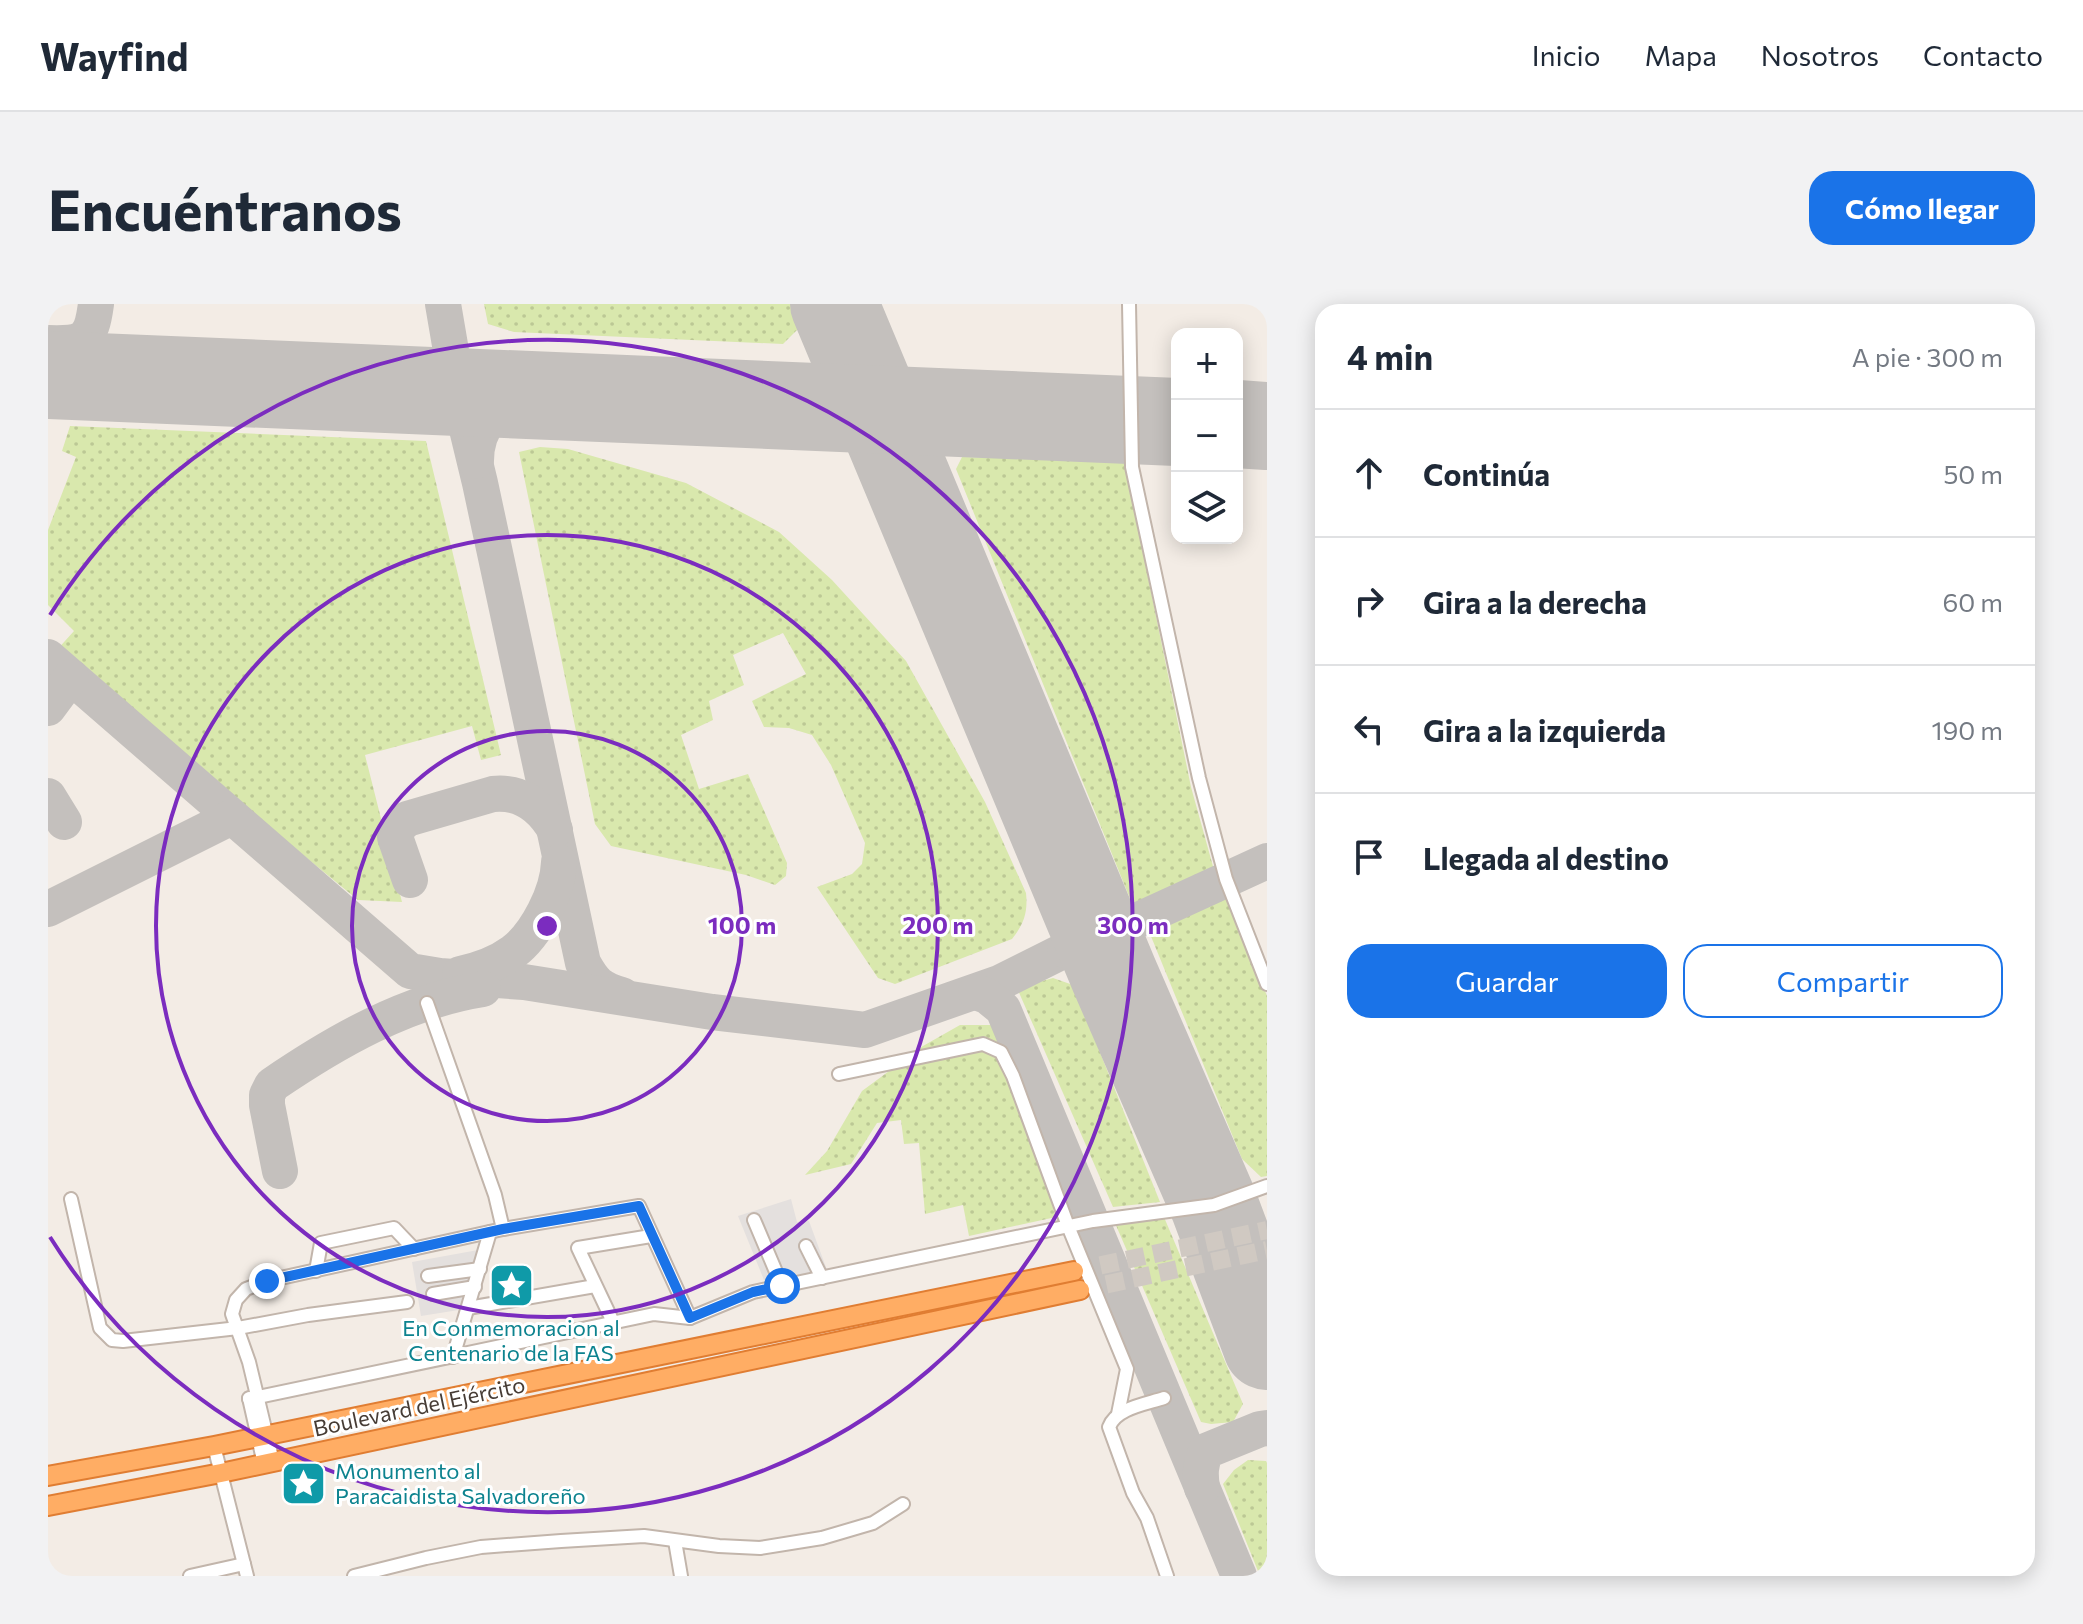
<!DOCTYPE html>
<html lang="es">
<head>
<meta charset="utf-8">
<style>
  body { margin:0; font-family:Commissioner,sans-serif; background:#f2f2f3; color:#1f2937 }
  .controls { position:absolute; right:24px; top:24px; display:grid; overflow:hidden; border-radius:16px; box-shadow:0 4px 20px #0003 }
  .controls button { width:72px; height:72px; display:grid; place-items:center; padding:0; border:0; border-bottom:2px solid #e0e1e3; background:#fff; color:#1f2937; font:40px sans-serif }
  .stop { position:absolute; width:24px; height:24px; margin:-18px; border:6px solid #1a73e8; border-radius:50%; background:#fff }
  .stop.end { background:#1a73e8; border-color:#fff; box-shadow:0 2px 8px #0008 }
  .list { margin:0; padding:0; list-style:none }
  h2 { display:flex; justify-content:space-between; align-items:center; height:104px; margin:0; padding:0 32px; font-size:34px }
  h2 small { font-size:26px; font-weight:400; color:#747a83 }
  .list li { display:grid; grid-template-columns:52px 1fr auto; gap:24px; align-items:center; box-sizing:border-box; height:128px; padding:0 32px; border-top:2px solid #e0e1e3 }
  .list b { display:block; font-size:30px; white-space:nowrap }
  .list em { font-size:26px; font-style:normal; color:#747a83 }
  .actions { display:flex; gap:16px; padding:24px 32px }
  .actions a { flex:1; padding:18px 0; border:2px solid #1a73e8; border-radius:24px; text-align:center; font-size:28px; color:#1a73e8 }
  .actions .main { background:#1a73e8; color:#fff }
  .icon { flex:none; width:44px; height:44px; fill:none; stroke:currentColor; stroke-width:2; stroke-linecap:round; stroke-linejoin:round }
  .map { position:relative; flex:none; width:1219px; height:1272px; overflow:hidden; border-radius:24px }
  header { display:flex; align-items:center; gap:48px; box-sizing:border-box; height:112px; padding:0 40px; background:#fff; border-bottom:2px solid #e0e1e3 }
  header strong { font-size:38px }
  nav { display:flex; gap:44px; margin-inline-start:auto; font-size:28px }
  .intro { display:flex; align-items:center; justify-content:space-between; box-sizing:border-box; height:192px; padding:0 48px }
  h1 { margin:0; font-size:56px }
  .button { padding:20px 36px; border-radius:24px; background:#1a73e8; color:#fff; font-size:28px; font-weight:700 }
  main { display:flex; gap:48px; padding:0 48px }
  aside { flex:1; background:#fff; border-radius:24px; box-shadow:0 4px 20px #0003 }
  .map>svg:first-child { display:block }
</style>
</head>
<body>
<header>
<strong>Wayfind</strong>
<nav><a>Inicio</a><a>Mapa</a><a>Nosotros</a><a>Contacto</a></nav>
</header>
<div class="intro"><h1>Encuéntranos</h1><a class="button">Cómo llegar</a></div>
<main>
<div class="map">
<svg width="1219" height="1272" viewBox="0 0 1219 1272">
  <defs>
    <pattern id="grass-dots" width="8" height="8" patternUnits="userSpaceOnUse" patternTransform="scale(2)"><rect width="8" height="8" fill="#d9e8ad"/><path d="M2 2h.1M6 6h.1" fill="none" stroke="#bcc895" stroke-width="1.8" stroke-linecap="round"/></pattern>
  </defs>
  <rect width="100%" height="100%" fill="#f3ece5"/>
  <g fill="url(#grass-dots)">
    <polygon points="436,0 750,0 752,23 735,40 466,28 440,20"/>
    <polygon points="22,122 378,137 453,451 433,456 424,422 317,451 354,598 310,596 7,348 26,327 0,301 0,226 28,153 14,147"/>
    <path d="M492,143L520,145L638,179L731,228L784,276L858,357L937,498L978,589C980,608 976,620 964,635L847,680L830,674L769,583L804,570L814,560L817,539L783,461L764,431L741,424L716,423L704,397L758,370L735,329L685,351L696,381L661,397L665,416L633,431L651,485L700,470L739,559L738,572L727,581L698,571L563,542L547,520L471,148Z"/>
    <polygon points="914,153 1076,156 1143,483 1166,566 1085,602 908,165"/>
    <polygon points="1179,589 1219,692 1219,872 1213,873 1194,855 1100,625"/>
    <polygon points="1005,674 1025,681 1112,898 1065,903 969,684"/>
    <polygon points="912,721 949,721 1008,913 921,932 915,901 877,910 871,839 856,840 853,816 829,819 803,860 757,871 779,847 814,787 875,742"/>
    <polygon points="1113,906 1195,1100 1185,1118 1163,1120 1153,1118 1067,919"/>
    <polygon points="1200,1156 1218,1157 1219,1159 1219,1272 1212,1272 1175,1180 1186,1166"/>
  </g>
  <g fill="#e4e0de">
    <polygon points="743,895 749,918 761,917 779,966 716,976 690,912"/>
    <polygon points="430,946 417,1005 373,1012 364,958"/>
  </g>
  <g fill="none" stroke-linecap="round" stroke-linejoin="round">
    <g stroke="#c4c0bd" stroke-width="36">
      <path d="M395,0L410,88L432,179L535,659C546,679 552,685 574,691"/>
      <path d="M0,39C36,40 43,37 48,0"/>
      <polyline points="0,97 13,82 30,72"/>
      <path d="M784,104C806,109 822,115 839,130"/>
      <path d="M784,104C805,91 809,82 809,58"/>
      <path d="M428,157C428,119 450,102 483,91"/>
      <polyline points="0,353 362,667 392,672 476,678 664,708 817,726 951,679 1017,646 1027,637 1033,626 1035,611 1033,591"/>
      <polyline points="0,404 23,373"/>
      <polyline points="0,492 16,518"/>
      <path d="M362,576L347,533L350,523L359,515L445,490C473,487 493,502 507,526"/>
      <polyline points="0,605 184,513"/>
      <polyline points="1051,634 1219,557"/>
      <path d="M1017,646C1044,643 1051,649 1066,671"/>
      <path d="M412,670C431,666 450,659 465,648C489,630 510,588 511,558"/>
      <path d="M928,688L939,692L955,705C1035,893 1112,1083 1191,1272"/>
      <path d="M232,867L219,801V791L224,781C287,738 358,697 435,685"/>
      <path d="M1154,1184C1152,1170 1152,1161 1158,1147L1212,1125L1219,1124"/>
    </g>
    <g stroke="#c4c0bd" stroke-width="88">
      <polyline points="786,0 1066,671 1166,901 1219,1042"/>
      <polyline points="0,71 1129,118"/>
      <polyline points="1189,120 1219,122"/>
    </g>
    <g stroke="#d0c9c2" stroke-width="18" stroke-dasharray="18 9" stroke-linecap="butt">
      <polyline points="1026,967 1219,926"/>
      <polyline points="1032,986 1219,946"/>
    </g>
    <defs>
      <g id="minor">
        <polyline points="1081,0 1084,163 1151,474 1178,575 1219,680"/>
        <polyline points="791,770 935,740 953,748 965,772 1020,922 1079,1065 1070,1110"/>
        <polyline points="23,895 52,1024 64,1036 75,1037 190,1024 260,1011 359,998"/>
        <polyline points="706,916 734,982"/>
        <polyline points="455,925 591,902 642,1014"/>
        <polyline points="758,942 774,974"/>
        <polyline points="268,967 273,939 346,924 366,945"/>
        <polyline points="380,972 432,965"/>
        <polyline points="385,990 427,983"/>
        <polyline points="420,1004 547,982"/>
        <polyline points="565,1018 530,944 603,932"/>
        <polyline points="405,1053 442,928"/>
        <polyline points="201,1094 216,1160"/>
        <path d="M1116,1094C1098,1100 1068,1104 1061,1123L1085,1189L1099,1214L1119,1272"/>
        <polyline points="201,1095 606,1010 642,1014 705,988 1045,917 1166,901 1219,882"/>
        <polyline points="166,1142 199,1272"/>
        <polyline points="225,1158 201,1058 184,1010 188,996 198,985 219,977 455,925 447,891 379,699"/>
        <polyline points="627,1237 633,1272"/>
        <polyline points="142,1272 196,1260"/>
        <polyline points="306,1272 378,1254 433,1243 513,1237 596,1232 671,1242 712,1244 774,1234 825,1219 855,1200"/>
      </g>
      <g id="highway">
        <polyline points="0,1172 166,1142 1026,967"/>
        <polyline points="0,1202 173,1169 1032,986"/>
      </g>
    </defs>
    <use href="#minor" stroke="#c2b5ab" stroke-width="16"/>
    <use href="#highway" stroke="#e07d32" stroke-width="22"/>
    <use href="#minor" stroke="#fff" stroke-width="12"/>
    <use href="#highway" stroke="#ffad64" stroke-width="18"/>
  </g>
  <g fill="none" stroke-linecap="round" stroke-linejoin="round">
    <polyline stroke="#1a73e8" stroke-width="10" points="219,977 455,925 591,902 642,1014 705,988 734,982"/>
  </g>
  <g fill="none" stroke="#7b2cbf" stroke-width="4">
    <circle cx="499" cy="622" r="195"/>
    <circle cx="499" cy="622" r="391"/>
    <path d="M2 311A586 586 0 1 1 2 933"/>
  </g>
  <defs>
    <symbol id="sight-square" viewBox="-11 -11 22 22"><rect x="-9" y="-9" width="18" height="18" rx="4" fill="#0f9aa8" stroke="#fff"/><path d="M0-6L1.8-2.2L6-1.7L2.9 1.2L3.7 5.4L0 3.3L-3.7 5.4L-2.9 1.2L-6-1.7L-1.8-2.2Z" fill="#fff"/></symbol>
  </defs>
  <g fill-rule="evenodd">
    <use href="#sight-square" x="438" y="956" width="51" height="51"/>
    <use href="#sight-square" x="230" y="1154" width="51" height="51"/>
  </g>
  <g text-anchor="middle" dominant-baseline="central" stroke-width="6" stroke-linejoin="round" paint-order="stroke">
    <g font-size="22" fill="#0d838f" stroke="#fff">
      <text x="463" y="1023">En Conmemoracion al<tspan x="463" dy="25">Centenario de la FAS</tspan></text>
      <text x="287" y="1166" text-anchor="start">Monumento al<tspan x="287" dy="25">Paracaidista Salvadoreño</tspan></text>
    </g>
    <g font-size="22" fill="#463c35" stroke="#fff">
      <text transform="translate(371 1102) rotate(-12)">Boulevard del Ejército</text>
    </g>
  </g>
  <circle cx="499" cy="622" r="12" fill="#7b2cbf" stroke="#fff" stroke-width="4"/>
  <g font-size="24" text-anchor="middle" font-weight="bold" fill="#7b2cbf" stroke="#fff" stroke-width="6" stroke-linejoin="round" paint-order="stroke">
    <text x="694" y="630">100 m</text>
    <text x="890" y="630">200 m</text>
    <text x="1085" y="630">300 m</text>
  </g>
</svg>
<div class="controls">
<button>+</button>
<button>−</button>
<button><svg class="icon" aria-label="layers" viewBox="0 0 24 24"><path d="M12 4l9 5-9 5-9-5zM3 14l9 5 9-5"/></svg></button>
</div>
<div class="stop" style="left:734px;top:982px"></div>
<div class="stop end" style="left:219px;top:977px"></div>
</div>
<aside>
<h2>4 min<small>A pie · 300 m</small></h2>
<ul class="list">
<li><svg class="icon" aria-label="ahead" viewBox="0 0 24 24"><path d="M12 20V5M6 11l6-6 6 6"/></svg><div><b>Continúa</b></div><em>50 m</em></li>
<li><svg class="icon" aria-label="right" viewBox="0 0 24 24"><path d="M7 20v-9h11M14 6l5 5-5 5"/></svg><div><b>Gira a la derecha</b></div><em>60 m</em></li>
<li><svg class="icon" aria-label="left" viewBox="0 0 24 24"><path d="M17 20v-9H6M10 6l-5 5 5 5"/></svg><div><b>Gira a la izquierda</b></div><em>190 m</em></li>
<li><svg class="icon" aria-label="arrive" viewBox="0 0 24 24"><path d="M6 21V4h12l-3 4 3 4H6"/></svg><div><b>Llegada al destino</b></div></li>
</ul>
<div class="actions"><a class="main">Guardar</a><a>Compartir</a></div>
</aside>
</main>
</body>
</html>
